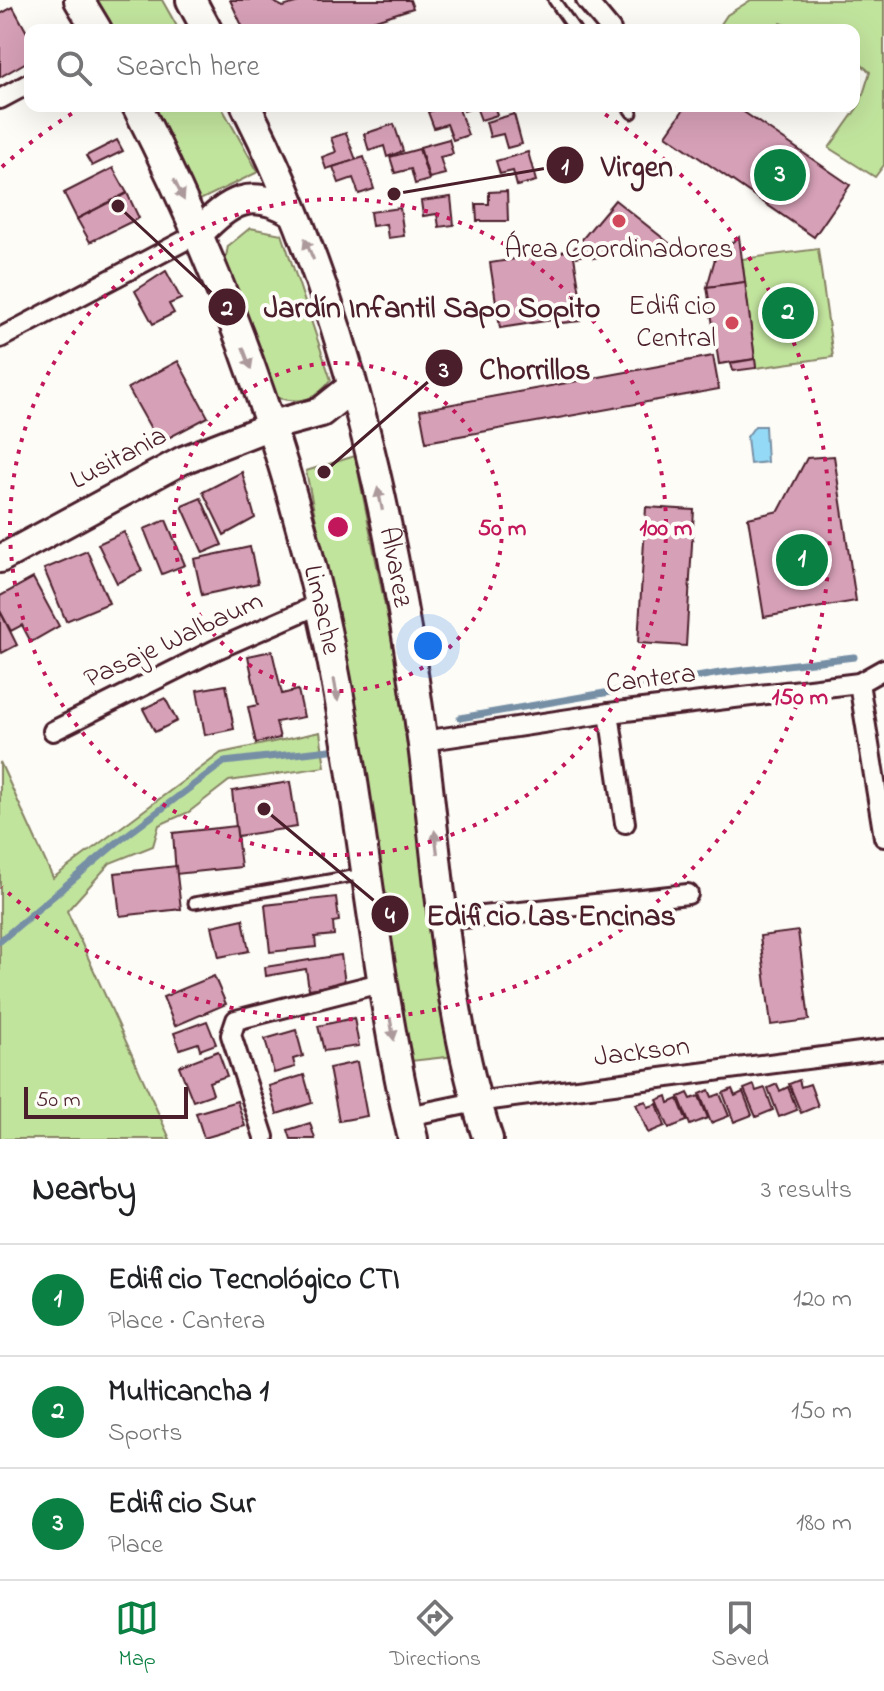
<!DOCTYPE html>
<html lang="en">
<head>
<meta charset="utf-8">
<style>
  body { margin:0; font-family:"Indie Flower",sans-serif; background:#f6f6f6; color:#202124 }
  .scale { position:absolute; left:24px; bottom:20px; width:164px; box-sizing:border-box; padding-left:8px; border:4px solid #4a1f2b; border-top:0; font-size:22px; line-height:28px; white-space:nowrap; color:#4a1f2b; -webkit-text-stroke:6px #fdfcf7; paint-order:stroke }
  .you { position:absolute; left:428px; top:646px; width:28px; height:28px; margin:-20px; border:6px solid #fff; border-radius:50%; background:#1a73e8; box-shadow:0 0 0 12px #1a73e833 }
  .badge { display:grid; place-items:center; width:52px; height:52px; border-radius:50%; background:#0b8043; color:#fff; font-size:26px; font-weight:700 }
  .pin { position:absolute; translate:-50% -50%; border:4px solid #fff; box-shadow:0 2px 8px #0006 }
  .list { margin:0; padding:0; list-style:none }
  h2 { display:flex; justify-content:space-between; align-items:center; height:104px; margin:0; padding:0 32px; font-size:34px }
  h2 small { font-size:26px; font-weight:400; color:#757577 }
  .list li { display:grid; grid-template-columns:52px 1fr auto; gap:24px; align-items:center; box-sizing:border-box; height:112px; padding:0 32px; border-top:2px solid #e0e0e0 }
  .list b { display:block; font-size:30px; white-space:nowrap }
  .list p { margin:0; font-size:26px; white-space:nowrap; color:#757577 }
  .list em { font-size:26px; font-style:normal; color:#757577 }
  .icon { flex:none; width:44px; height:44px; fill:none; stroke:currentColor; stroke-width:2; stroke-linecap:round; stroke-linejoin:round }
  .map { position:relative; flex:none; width:884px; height:1139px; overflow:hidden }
  .search { position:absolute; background:#fff; box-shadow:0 8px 32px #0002; left:24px; right:24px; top:24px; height:88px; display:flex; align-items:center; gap:20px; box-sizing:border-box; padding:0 28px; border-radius:16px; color:#757577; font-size:30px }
  .sheet { height:440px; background:#fff }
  nav { display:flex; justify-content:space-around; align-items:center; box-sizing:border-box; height:112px; border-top:2px solid #e0e0e0; background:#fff; font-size:22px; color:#757577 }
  nav a { display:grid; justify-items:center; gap:4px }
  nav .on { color:#0b8043 }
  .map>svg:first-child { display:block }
</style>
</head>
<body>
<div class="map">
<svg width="884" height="1139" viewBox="0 0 884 1139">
  <rect width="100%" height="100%" fill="#fdfcf7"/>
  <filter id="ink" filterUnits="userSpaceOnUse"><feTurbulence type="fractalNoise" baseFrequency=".0125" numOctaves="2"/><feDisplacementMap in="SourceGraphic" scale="16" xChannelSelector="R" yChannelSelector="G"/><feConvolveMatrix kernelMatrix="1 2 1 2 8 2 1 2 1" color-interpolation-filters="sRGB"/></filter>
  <g filter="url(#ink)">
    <g fill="#c1e49d" stroke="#868264" stroke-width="2">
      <polygon points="97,0 162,0 179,30 112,30"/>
      <polygon points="751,0 884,0 884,165 875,177 829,148 860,104 870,72 854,58 854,30 797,30 781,23 775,30 717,30 727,15"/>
      <polygon points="150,106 221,106 258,172 198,201"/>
      <path d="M250,228L282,234L331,380C315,400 303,404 277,398L225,262L228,246Z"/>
      <polygon points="818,249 833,357 756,368 742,259"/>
      <polygon points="355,456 411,736 455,1056 411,1061 385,924 360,740 306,471"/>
      <polygon points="320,732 325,767 229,781 189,812 159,825 153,846 110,863 67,911 170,1139 0,1139 0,762 53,878 221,753"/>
    </g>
    <polygon fill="#94daf6" stroke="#768fa5" stroke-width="2" points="755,426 765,426 767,462 750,464 747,437"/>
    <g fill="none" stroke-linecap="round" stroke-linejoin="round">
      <g stroke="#768fa5" stroke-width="7">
        <polyline points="460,718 720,673 854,657"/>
        <polyline points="0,941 115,844 224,762 330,750"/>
      </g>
    </g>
    <g fill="#d6a0b6" stroke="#4a1f2b" stroke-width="2">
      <polygon points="230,0 270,0 283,7 305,0 410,0 413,8 344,30 244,30"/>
      <polygon points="13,7 30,38 30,60 0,77 0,14"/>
      <polygon points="445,106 458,106 468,135 453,140 447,124 434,128 428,112"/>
      <polygon points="463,106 494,106 497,115 481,120 476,107 464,111"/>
      <polygon points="686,106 735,106 850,185 814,237 666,135"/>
      <polygon points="514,114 522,144 507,148 503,134 490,137 486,122"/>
      <polygon points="394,124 403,151 387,157 384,146 369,151 364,134"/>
      <polygon points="346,133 356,160 326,169 322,157 336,152 331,138"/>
      <polygon points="449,139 453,154 440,157 445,174 429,178 420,147"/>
      <polygon points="117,140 123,151 92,166 86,156"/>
      <polygon points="419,149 429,180 415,184 411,169 395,173 390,157"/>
      <polygon points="528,152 536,181 517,186 513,171 500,174 496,161"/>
      <polygon points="364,157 374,189 359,194 353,178 339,183 333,167"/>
      <polygon points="113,168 127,193 77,219 64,193"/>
      <polygon points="507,191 508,221 477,221 476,204 489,204 489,192"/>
      <polygon points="127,193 139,218 90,242 77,219"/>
      <polygon points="451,197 454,225 439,227 437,214 423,216 421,201"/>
      <polygon points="615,200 669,243 593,258 592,252 577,257 573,250"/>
      <polygon points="400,208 404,236 388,238 386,224 372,226 370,212"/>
      <polygon points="739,237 745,282 707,287 716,255"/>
      <polygon points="573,250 581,300 577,302 580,321 553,324 552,320 500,328 490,263"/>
      <polygon points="166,271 181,299 169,304 174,313 153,324 135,291"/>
      <polygon points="745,282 755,359 719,364 707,287"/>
      <polygon points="713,356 719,389 426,442 420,410"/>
      <polygon points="755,359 756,368 733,371 731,363"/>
      <polygon points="178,361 208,417 159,443 128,388"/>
      <polygon points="834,456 856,601 764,617 748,518 779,511 807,458"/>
      <polygon points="242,472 255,518 224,535 203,492"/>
      <polygon points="201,498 222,545 203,553 182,506"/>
      <polygon points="646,507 694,510 686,646 638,643"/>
      <polygon points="166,520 185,565 162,574 144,529"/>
      <polygon points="124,532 142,571 117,583 98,544"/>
      <polygon points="250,547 258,583 202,595 194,559"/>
      <polygon points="87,551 109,603 66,621 44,569"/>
      <polygon points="33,578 59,626 31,642 22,625 11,631 0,611 0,596"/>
      <polygon points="0,611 17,645 2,653 0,649"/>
      <polygon points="272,651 282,694 298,690 304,717 276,722 280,738 256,743 248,707 258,705 248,656"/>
      <polygon points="226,685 234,729 205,735 197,690"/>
      <polygon points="165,698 177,721 155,732 143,709"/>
      <polygon points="290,782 297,827 237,836 232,791"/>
      <polygon points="236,826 241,867 176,874 173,833"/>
      <polygon points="176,866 181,909 120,916 115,873"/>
      <polygon points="336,897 339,921 333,922 334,935 315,937 316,947 270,952 265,905"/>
      <polygon points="243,919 249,951 219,957 212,926"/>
      <polygon points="798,931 809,1020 771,1025 760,936"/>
      <polygon points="341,955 345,983 309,989 306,969 266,976 265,967"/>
      <polygon points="214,976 226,1004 175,1026 163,997"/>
      <polygon points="354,1018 359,1046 324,1051 318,1026"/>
      <polygon points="207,1021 216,1044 200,1050 198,1043 180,1049 174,1033"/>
      <polygon points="296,1030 303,1056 293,1059 295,1067 274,1073 265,1039"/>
      <polygon points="218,1051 227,1076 209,1082 213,1094 193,1101 179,1066"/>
      <polygon points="357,1062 367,1116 339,1121 329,1068"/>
      <polygon points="304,1075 312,1103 277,1114 269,1086"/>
      <polygon points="799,1080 801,1087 810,1084 818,1106 801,1113 789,1084"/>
      <polygon points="777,1084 780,1091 788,1087 797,1110 779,1117 768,1088"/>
      <polygon points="754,1085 756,1091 765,1088 773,1110 756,1117 744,1089"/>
      <polygon points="732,1089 735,1096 743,1092 752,1115 734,1122 723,1093"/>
      <polygon points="709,1090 712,1097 720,1094 729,1116 711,1123 700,1094"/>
      <polygon points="688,1093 691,1099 699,1096 708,1118 690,1125 679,1097"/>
      <polygon points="667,1096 669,1103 678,1099 687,1121 669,1128 657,1100"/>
      <polygon points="237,1101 245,1126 204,1138 196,1113"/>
      <polygon points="646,1101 648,1107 657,1104 665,1126 648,1133 636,1104"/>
      <polygon points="310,1123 315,1139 291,1139 288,1130"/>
    </g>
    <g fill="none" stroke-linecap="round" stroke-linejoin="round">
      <defs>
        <g id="lane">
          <polyline points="554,0 575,30"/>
          <polyline points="627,106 632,113"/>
          <polyline points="194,903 364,874"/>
        </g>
        <g id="street">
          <polyline points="586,0 611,30"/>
          <polyline points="0,99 30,83"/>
          <polyline points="0,338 199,233"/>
          <polyline points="859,683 884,837"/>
          <polyline points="609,713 625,823"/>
          <polyline points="53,731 215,650 320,604"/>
          <polyline points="423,741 609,713 859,683 884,669"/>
          <polyline points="445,920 688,894"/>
          <polyline points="408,1116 476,1102 884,1049"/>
          <polyline points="264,1137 231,1035 236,1020 384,982"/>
        </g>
        <polyline id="secondary" points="0,559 183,460 273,425"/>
        <g id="primary">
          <polyline points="79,0 97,30"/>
          <polyline points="191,0 207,30"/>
          <path id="s1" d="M137,106C218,264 280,430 320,603C361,780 371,963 413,1139"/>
          <path id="s2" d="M246,106C346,302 395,528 423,745C440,876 446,1014 488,1139"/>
          <path d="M199,233C229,201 251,187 293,212"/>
          <polyline points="273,425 321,412 351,388"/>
        </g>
      </defs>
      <use href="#lane" stroke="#4a1f2b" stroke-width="15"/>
      <use href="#street" stroke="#4a1f2b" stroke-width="24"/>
      <use href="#secondary" stroke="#4a1f2b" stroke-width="32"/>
      <use href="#primary" stroke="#4a1f2b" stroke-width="34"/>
      <use href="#lane" stroke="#fdfcf7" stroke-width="9"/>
      <use href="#street" stroke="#fdfcf7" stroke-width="18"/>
      <use href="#secondary" stroke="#fdfcf7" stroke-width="26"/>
      <use href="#primary" stroke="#fdfcf7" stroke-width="28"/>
    </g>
    <defs><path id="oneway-solid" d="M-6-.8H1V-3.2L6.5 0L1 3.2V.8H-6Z" transform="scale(2)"/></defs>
    <g fill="#ac999b">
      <use href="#oneway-solid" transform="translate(179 190) rotate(64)"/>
      <use href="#oneway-solid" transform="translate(309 249) rotate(-113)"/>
      <use href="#oneway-solid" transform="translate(247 358) rotate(69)"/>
      <use href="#oneway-solid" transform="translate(380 499) rotate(-102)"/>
      <use href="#oneway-solid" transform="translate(336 690) rotate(80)"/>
      <use href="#oneway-solid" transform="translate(436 842) rotate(-97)"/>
      <use href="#oneway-solid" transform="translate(392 1029) rotate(80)"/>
    </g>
  </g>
  <g fill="none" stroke="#c2185b" stroke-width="4" stroke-dasharray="4 8">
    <circle cx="338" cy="527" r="164"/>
    <circle cx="338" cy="527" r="328"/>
    <path d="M2 167A492 492 0 0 1 81 108M595 108A492 492 0 1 1 2 887"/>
  </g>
  <g fill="#d1495b" stroke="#fdfcf7" stroke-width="3">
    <circle cx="619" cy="221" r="8"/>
    <circle cx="732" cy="323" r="8"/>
  </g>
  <g text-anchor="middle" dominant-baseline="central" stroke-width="8" stroke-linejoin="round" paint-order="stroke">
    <g font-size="28" fill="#4a1f2b" stroke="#fdfcf7">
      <text x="619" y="250">Área Coordinadores</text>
      <text x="716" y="307" text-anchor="end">Edificio<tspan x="716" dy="32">Central</tspan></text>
    </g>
    <g font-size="28" fill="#4a1f2b" stroke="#fdfcf7">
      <text transform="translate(119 459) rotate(-28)">Lusitania</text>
      <text stroke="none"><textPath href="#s2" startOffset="486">Álvarez</textPath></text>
      <text stroke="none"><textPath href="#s1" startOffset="538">Limache</textPath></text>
      <text transform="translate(174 641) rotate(-25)">Pasaje Walbaum</text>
      <text transform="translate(651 680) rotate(-7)">Cantera</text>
      <text transform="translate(642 1053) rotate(-7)">Jackson</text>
    </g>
  </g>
  <circle cx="338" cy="527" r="12" fill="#c2185b" stroke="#fdfcf7" stroke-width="4"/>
  <g font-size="24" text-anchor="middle" font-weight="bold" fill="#c2185b" stroke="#fdfcf7" stroke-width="8" stroke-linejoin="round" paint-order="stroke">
    <text x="502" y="535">50 m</text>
    <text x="666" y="535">100 m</text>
    <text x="800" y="704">150 m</text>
  </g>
  <path fill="none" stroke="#4a1f2b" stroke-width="3" d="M394 194L565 165M118 206L227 307M324 472L444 368M264 809L390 914"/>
  <g fill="#4a1f2b" stroke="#fdfcf7" stroke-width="3">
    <circle cx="394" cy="194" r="8"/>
    <circle cx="118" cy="206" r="8"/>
    <circle cx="324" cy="472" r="8"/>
    <circle cx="264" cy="809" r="8"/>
    <circle cx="565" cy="165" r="20"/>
    <circle cx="227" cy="307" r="20"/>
    <circle cx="444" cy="368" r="20"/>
    <circle cx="390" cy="914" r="20"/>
  </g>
  <g font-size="24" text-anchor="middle" font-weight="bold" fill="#fff">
    <text x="565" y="174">1</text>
    <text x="227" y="315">2</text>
    <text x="444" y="377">3</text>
    <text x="390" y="923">4</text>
  </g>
  <g font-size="30" text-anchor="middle" font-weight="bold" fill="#4a1f2b" stroke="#fdfcf7" stroke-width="8" stroke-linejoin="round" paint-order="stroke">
    <text x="637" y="176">Virgen</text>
    <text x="432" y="317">Jardín Infantil Sapo Sopito</text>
    <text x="535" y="379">Chorrillos</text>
    <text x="551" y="925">Edificio Las Encinas</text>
  </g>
</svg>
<div class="scale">50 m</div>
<div class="you"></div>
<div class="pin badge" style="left:802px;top:560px">1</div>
<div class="pin badge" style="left:788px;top:313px">2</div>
<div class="pin badge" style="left:780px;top:175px">3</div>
<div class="search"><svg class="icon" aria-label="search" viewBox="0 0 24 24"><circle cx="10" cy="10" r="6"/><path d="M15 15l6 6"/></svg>Search here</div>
</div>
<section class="sheet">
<h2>Nearby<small>3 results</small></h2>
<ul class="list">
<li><span class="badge">1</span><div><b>Edificio Tecnológico CTI</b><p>Place · Cantera</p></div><em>120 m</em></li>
<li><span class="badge">2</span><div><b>Multicancha 1</b><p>Sports</p></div><em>150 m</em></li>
<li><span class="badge">3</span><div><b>Edificio Sur</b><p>Place</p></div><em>180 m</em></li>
</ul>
</section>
<nav>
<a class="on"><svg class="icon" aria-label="map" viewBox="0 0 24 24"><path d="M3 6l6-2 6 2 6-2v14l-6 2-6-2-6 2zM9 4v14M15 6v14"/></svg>Map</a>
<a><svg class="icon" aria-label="directions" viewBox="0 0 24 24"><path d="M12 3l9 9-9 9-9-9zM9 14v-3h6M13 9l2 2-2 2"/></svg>Directions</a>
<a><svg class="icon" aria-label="saved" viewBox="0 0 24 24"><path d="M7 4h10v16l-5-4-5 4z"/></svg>Saved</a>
</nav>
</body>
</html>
